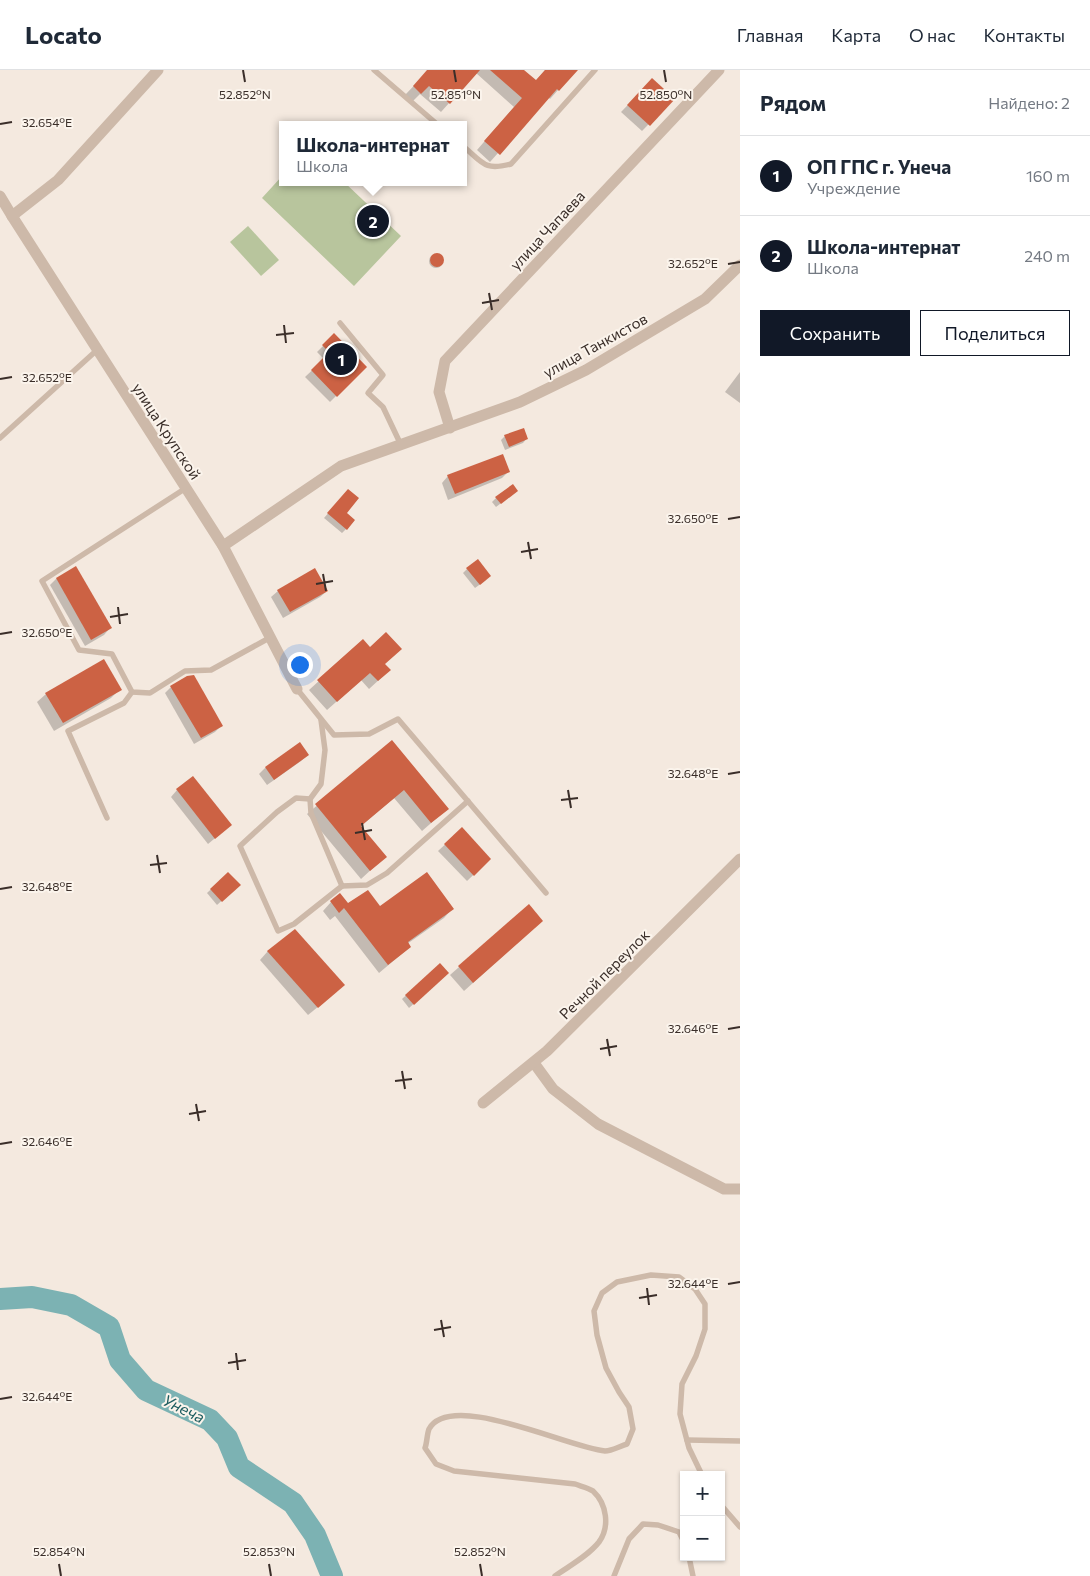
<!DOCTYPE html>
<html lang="ru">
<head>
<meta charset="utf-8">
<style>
  body { margin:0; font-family:Commissioner,sans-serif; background:#f6f6f7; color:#1f2937 }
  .controls { position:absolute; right:15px; bottom:15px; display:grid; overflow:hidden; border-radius:0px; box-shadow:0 1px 4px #0004 }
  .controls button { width:45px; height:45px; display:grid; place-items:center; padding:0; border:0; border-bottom:1px solid #e0e1e3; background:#fff; color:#1f2937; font:25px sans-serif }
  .you { position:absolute; left:299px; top:594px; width:18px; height:18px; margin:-12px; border:4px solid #fff; border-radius:50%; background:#1a73e8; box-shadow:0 0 0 8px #1a73e833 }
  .badge { display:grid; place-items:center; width:32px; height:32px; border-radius:50%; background:#111827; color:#fff; font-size:16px; font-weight:700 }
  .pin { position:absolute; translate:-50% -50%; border:2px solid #fff; box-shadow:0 1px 5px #0006 }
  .popup { position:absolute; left:279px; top:51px; width:188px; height:65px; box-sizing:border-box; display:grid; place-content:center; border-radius:0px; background:#fff; filter:drop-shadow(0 1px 4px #0005); font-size:16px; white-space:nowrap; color:#747a83 }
  .popup b { font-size:19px; color:#1f2937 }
  .popup::after { content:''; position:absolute; left:50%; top:100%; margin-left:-10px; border:10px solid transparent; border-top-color:#fff }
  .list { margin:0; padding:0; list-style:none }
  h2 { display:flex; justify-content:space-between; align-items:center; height:65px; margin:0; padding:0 20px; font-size:21px }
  h2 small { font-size:16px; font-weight:400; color:#747a83 }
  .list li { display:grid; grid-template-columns:32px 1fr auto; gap:15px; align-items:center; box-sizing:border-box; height:80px; padding:0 20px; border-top:1px solid #e0e1e3 }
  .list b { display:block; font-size:19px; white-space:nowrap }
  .list p { margin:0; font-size:16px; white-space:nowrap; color:#747a83 }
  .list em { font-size:16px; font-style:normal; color:#747a83 }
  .actions { display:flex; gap:10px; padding:15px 20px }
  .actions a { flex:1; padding:11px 0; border:1px solid #111827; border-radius:0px; text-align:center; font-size:18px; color:#111827 }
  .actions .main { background:#111827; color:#fff }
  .map { position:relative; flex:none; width:740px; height:1506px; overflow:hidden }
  header { display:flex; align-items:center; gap:30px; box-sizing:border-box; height:70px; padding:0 25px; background:#fff; border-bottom:1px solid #e0e1e3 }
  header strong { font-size:24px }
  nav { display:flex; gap:28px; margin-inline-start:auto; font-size:18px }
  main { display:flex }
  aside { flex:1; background:#fff }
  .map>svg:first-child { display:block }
</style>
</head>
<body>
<header>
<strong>Locato</strong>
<nav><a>Главная</a><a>Карта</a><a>О нас</a><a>Контакты</a></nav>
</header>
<main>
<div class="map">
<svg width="740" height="1506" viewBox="0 0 740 1506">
  <rect width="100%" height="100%" fill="#f4e9df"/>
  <g fill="#b8c59d">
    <polygon points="283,105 283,112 344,112 401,166 354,216 262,128"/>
    <polygon points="248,156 279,190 261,206 230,172"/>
  </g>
  <g fill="#0003">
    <polygon points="429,0 522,0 535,12 545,0 576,0 550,29 548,27 490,92 477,80 514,37 476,3 441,42 420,24 412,32 405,25"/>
    <polygon points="652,10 673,29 642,61 621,42"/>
    <circle cx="436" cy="191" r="7"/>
    <polygon points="334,265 365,297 330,332 305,307 324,289 317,282"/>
    <polygon points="740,302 740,333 725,322"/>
    <polygon points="505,366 527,368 523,373 505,380 501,370"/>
    <polygon points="508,402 502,408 448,430 442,413 448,406"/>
    <polygon points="517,421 496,437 492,432 496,428"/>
    <polygon points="345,424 345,443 354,451 342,463 324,448"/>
    <polygon points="76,498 110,558 104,565 85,576 50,515 56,509"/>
    <polygon points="467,499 486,510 475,518 463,503"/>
    <polygon points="278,521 327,521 320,527 283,548 271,527"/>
    <polygon points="363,571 384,594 381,608 369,619 361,610 327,640 309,620"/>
    <polygon points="171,617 221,656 215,662 194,674 165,623"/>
    <polygon points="120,619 111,628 54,661 37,632 46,624"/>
    <polygon points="392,672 438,747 422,761 394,728 360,757 385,787 361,809 307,744"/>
    <polygon points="308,685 301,691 267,715 259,704 265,698"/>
    <polygon points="177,720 231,755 208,774 171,727"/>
    <polygon points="462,759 490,789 467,811 438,781"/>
    <polygon points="228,803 239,815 217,835 207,823"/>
    <polygon points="331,832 380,838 452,839 444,848 407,874 410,877 379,903 335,846 330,850 323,841"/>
    <polygon points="528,836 542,851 464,921 450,905"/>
    <polygon points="268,881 335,923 308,945 260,890"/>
    <polygon points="440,894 448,903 409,938 402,929"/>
  </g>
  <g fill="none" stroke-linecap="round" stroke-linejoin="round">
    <polyline stroke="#7cb2b3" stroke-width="22" points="0,1229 32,1227 71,1235 109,1257 120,1290 146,1320 210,1350 227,1368 239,1397 293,1433 315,1465 332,1506"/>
  </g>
  <g fill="#cc6244">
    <polygon points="427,0 480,0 450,34 429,16 421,24 413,16"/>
    <polygon points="490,0 524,0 536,10 545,0 578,0 559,21 557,19 500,85 484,71 522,28"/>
    <polygon points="652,8 675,29 650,56 627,35"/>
    <circle cx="437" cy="190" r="7"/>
    <polygon points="334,263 367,297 337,327 311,300 329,282 322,275"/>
    <polygon points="524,358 528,369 509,377 504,365"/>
    <polygon points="503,384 510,402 455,424 447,405"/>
    <polygon points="513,414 518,421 501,434 495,427"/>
    <polygon points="348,419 359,428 347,443 355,450 347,460 327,443"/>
    <polygon points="478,489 491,506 480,515 466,498"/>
    <polygon points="76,496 112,558 91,570 56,508"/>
    <polygon points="315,498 328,521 290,542 277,520"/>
    <polygon points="386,562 402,579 385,594 391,600 378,611 370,603 337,632 317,610 363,569 370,577"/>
    <polygon points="104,589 122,620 63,653 45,623"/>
    <polygon points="194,605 223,656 201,668 170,616 187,606"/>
    <polygon points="392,670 449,739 431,753 404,720 361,756 387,787 370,801 315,734"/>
    <polygon points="300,672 309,685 274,710 265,697"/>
    <polygon points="193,706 232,755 215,769 176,719"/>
    <polygon points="462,757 491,789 474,806 444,774"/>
    <polygon points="228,802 241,815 222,832 210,819"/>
    <polygon points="427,802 454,839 408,872 411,877 388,895 344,838 339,843 330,831 340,823 348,833 368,820 380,836"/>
    <polygon points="529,834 543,851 473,913 458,896"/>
    <polygon points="295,859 345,915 318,938 267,881"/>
    <polygon points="440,893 449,903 414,935 405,925"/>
  </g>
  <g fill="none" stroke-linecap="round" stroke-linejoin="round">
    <g stroke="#cdb9a9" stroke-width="5.5">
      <polyline points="374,0 438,55"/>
      <path d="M463,76C483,93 484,101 511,94L595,0"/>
      <polyline points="340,253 383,305 368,323 383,337 401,375"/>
      <polyline points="0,368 97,280"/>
      <polyline points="186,418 42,511 79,580 112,584 132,622 150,623 185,601 211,600 271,567"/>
      <polyline points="297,619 334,665 369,664 398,649 546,823"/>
      <polyline points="321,650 325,680 321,714 310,729 311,743 342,816 367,815 387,803 468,731"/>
      <polyline points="310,729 296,728 277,742 240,776 278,861 294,854 342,816"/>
      <polyline points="107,748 68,661 124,633 132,622"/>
      <polyline points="687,1370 740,1371"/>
      <polyline points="721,1435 740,1457"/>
      <polyline points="689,1487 693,1506"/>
      <path d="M555,1506C569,1496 588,1486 599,1472C610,1457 607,1434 593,1421C589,1418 580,1416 575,1414L454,1401L436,1394L425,1378C427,1373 427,1364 429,1359C451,1320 569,1378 605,1381C612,1381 620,1376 627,1374L633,1359L629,1337L619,1322L606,1298L597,1265L594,1241L602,1223L617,1212L651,1205L679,1207L695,1219L705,1234V1259L696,1286L682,1314L680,1344L689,1378L702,1405"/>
      <polyline points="614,1506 629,1469 643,1454 658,1455 679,1462 684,1472"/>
    </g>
    <g stroke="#cdb9a9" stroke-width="11">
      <polyline points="0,126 12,146 223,476 297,619"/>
      <polyline points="12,146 58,110 158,0"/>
      <polyline points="450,358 439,322 445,291 719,0"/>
      <polyline points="223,476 341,396 520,332 586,300 705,229 740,195"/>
      <polyline points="534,993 553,1019 598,1054 724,1119 740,1119"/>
      <polyline points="483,1033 547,981 740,789"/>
    </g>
  </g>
  <path fill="none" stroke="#3a2e29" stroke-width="2" d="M243,0L245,12M454,0L456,12M664,0L666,12M0,54L12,52M728,194L740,192M489,223L492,240M482,233L499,230M284,255L286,273M276,265L294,263M0,309L12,307M728,449L740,447M528,472L531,489M521,482L538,479M323,504L326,521M316,514L333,511M118,537L120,554M110,547L128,544M0,564L12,562M728,704L740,702M568,720L571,738M561,730L578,728M362,753L365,770M355,763L372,760M157,785L160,803M150,795L167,793M0,819L12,817M728,959L740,957M607,969L610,986M600,979L617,976M402,1001L405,1019M395,1011L412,1009M196,1034L199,1051M189,1044L206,1041M0,1074L12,1072M728,1214L740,1212M647,1218L649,1235M639,1228L657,1225M441,1250L444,1267M434,1260L451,1257M236,1283L238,1300M228,1293L246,1290M0,1329L12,1327M59,1494L61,1506M269,1494L271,1506M480,1494L482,1506"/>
  <g text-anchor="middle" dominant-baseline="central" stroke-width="4" stroke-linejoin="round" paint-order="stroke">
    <g font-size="15" fill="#3a2e29" stroke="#fbf4ec">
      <text transform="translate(547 160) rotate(-47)">улица Чапаева</text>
      <text transform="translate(595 275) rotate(-29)">улица Танкистов</text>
      <text transform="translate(167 361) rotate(57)">улица Крупской</text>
      <text transform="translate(604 904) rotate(-45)">Речной переулок</text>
    </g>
    <g font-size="16" font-style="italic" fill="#1c5c5f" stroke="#fbf4ec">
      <text transform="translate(184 1338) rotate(26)">Унеча</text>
    </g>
  </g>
  <g font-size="12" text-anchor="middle" fill="#3a2e29" stroke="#fbf4ec" stroke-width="4" stroke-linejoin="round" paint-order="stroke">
    <text x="666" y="29">52.850°N</text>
    <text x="245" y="29">52.852°N</text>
    <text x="456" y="29">52.851°N</text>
    <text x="47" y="57">32.654°E</text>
    <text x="693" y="198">32.652°E</text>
    <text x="47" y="312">32.652°E</text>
    <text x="693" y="453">32.650°E</text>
    <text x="47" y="567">32.650°E</text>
    <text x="693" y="708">32.648°E</text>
    <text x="47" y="821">32.648°E</text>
    <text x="693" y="963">32.646°E</text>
    <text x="47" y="1076">32.646°E</text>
    <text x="693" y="1218">32.644°E</text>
    <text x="47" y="1331">32.644°E</text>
    <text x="59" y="1486">52.854°N</text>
    <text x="269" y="1486">52.853°N</text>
    <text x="480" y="1486">52.852°N</text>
  </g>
</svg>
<div class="controls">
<button>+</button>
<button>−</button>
</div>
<div class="you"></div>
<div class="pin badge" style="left:341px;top:289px">1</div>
<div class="pin badge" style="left:373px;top:151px">2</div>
<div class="popup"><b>Школа-интернат</b>Школа</div>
</div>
<aside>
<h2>Рядом<small>Найдено: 2</small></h2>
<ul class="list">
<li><span class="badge">1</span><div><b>ОП ГПС г. Унеча</b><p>Учреждение</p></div><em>160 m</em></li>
<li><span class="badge">2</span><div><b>Школа-интернат</b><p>Школа</p></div><em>240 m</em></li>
</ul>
<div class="actions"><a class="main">Сохранить</a><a>Поделиться</a></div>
</aside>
</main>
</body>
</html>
